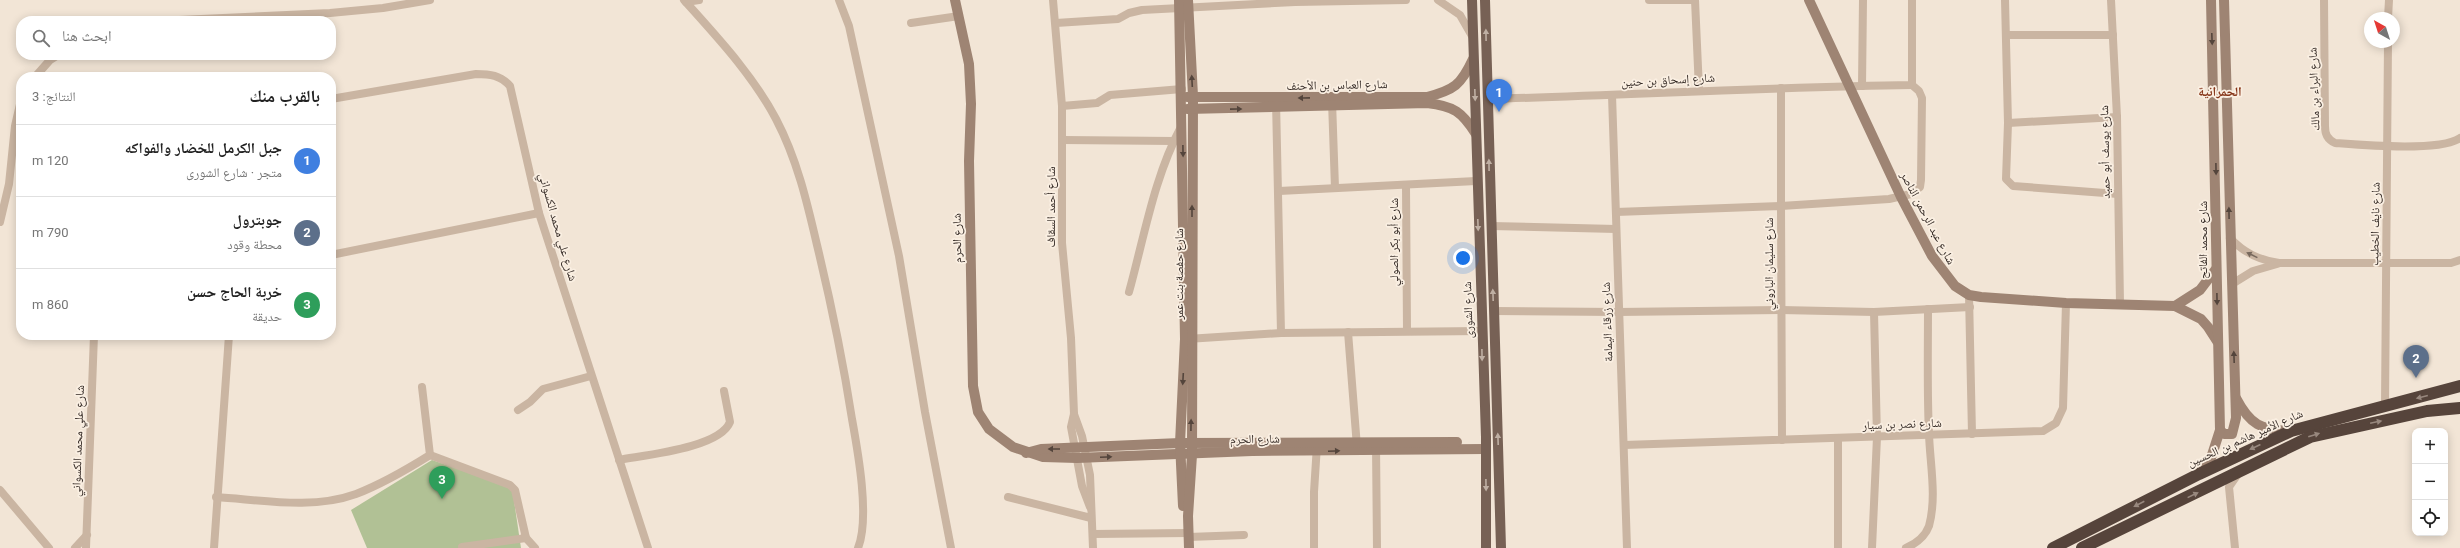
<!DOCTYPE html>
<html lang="ar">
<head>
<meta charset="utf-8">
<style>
  body { margin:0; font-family:Roboto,"Noto Naskh Arabic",sans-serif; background:#f6f6f6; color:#222; direction:rtl }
  .controls { position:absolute; right:12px; bottom:12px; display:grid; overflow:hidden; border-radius:8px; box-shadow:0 2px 10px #0003 }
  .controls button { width:36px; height:36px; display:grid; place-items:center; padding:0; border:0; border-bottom:1px solid #e0e0e0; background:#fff; color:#222; font:20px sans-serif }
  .compass { position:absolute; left:2364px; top:12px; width:36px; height:36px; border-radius:50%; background:#fff; box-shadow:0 2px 10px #0003; rotate:321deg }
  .you { position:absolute; left:1463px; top:258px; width:14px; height:14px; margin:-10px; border:3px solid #fff; border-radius:50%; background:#1a73e8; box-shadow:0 0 0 6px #1a73e833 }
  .badge { display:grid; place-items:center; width:26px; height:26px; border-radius:50%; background:#b45309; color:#fff; font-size:13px; font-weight:700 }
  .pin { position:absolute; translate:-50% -33px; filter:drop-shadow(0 1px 2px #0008) }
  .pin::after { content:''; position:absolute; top:21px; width:14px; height:12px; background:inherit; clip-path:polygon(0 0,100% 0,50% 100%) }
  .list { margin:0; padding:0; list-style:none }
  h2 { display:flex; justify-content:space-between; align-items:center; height:52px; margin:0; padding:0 16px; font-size:17px }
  h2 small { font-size:13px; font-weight:400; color:#767676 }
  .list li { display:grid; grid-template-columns:26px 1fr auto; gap:12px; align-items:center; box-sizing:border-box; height:72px; padding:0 16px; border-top:1px solid #e0e0e0 }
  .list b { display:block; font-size:15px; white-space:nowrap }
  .list p { margin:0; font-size:13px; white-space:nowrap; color:#767676 }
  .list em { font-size:13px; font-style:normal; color:#767676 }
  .icon { flex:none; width:22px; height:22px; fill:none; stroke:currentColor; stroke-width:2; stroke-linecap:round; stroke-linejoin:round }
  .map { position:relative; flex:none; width:2460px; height:548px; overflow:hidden; direction:ltr }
  .search { position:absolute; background:#fff; box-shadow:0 2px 10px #0003; left:16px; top:16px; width:320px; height:44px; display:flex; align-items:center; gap:10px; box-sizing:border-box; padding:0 14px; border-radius:16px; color:#767676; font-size:15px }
  .panel { position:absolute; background:#fff; box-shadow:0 2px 10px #0003; left:16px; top:72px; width:320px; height:268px; border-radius:16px; direction:rtl }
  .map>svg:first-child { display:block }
</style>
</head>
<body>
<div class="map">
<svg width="2460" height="548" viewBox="0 0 2460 548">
  <rect width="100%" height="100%" fill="#f2e5d6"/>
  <polygon fill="#b1c195" points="432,460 512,487 521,548 367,548 351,510"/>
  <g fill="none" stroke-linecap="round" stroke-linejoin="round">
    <g stroke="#cab5a2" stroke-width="8">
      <path d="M684,0C718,38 752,74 776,119C797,159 807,202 817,245C831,303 843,361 852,419C858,452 870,518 858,548"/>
      <polyline points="839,0 849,26 899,256 925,412 951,548"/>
      <polyline points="1053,0 1062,106 1062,243 1071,338 1074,414 1071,427 1082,486 1090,507"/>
      <polyline points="1438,0 1460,15 1472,36"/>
      <polyline points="1649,0 1695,0"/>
      <polyline points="1695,0 1699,90"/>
      <polyline points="2005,0 2008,123 2006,179 2013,186 2118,194"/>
      <polyline points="2111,0 2117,117 2120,303"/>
      <path d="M2324,0L2325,126C2325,134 2327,139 2335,143C2361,145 2440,152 2460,138"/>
      <polyline points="686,2 699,0"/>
      <polyline points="2388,18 2389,0"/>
      <polyline points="157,21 330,13 383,8 430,0"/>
      <polyline points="911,23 959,16"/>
      <polyline points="1056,23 1118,19 1129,13 1142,10 1295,2 1406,0"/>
      <polyline points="2008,35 2113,35"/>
      <polyline points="35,77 50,60 58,55"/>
      <polyline points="1862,86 1863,0"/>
      <polyline points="1781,88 1781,206 1889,199 1911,194 1920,187 1921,180 1922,98 1919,91 1912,85"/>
      <polyline points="1612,95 1627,548"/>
      <path d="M331,99L476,74C490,74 500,75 510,86L539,213L648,548"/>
      <path d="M1488,99C1629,95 1771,87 1912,85V0"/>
      <polyline points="1276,101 1281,333"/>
      <polyline points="1332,101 1335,188"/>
      <polyline points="1062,106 1097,103 1110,95 1182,89"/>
      <polyline points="2008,123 2117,117"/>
      <polyline points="1063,140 1174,141"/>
      <polyline points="1406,186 1407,330"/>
      <polyline points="1279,191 1476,181"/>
      <polyline points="1616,212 1781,206 1782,440"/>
      <polyline points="0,222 9,184 15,126 21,100"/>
      <polyline points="1491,226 1616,229"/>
      <path d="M2230,238C2244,253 2259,260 2279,263H2451L2460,260"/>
      <polyline points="331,255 539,213"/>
      <polyline points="2232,284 2253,271 2277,264"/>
      <path d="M1129,292C1144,238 1154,177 1181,127"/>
      <polyline points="1969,295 1972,434"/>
      <polyline points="1494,311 1618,312 1781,310 1874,312 1970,307"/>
      <polyline points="1348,332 1357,447"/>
      <polyline points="1187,339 1281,333 1482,331"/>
      <polyline points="2385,405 2388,42"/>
      <polyline points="518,410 530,402 543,389 591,376"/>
      <polyline points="1074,414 1082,436 1090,475 1093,548"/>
      <polyline points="1376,445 1377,548"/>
      <polyline points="1624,445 2043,431 2056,423 2063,408 2066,303"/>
      <polyline points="430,455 510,485 515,490 526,538 535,548"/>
      <path d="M619,460C645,455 720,448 730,422L724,391"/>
      <polyline points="0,490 49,548"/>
      <path d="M216,497C262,500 312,510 356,494C382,484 406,470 430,455L422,387"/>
      <polyline points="1008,497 1091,518"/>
      <polyline points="1093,534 1188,533"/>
      <polyline points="1188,537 1244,535"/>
      <polyline points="462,547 526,538"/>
      <polyline points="75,548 87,535"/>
      <polyline points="86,548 94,335"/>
      <polyline points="214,548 229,335"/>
      <polyline points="1314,548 1314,492 1317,445"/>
      <polyline points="1838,548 1838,439"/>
      <polyline points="1872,548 1877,437 1874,312"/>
      <path d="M1906,548C1917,543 1925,537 1929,526C1937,497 1930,464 1929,434C1927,393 1928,351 1928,309"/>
      <polyline points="2235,548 2229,487 2238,474"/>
    </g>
    <g stroke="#9e8473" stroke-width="10">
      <polyline points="955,0 969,64 971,104 969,161 973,386 978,412 989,429 1013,447 1043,457 1077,458 1252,451 1485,449"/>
      <polyline points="1179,0 1185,339 1180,443 1183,506"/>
      <polyline points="1188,0 1193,96 1192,455 1188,516 1189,548"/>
      <polyline points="1809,0 1901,197 1932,256 1955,286 1969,295 1981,297 2066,303 2175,306 2201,319 2208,327 2217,341"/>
      <path d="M1187,97H1427C1454,90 1461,85 1473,59"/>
      <path d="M1187,109L1427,103C1454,106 1462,112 1476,134"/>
      <polyline points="2175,306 2200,290 2216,269"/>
      <path d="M2236,398C2250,425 2261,430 2291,431"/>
      <polyline points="2220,430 2224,434 2232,434 2236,418 2224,0"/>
      <polyline points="1026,453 1041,449 1180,443 1457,442"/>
      <polyline points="2199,474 2211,458 2220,430 2211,0"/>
    </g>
    <g stroke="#776155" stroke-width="10">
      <polyline points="1472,0 1486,437 1486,548"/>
      <polyline points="1485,0 1501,548"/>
    </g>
    <g stroke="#56443b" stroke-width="12">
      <polyline points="2053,548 2199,474 2291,431 2460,386"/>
      <polyline points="2082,548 2310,437 2427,411 2460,408"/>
    </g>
  </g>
  <defs><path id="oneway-solid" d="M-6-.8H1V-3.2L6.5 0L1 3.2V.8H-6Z"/></defs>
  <g fill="#bfafa3">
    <use href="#oneway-solid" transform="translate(1486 35) rotate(-91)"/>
    <use href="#oneway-solid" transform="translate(1475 95) rotate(88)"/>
    <use href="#oneway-solid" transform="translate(1489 165) rotate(-91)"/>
    <use href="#oneway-solid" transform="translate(1478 225) rotate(88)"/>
    <use href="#oneway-solid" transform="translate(1493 295) rotate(-92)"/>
    <use href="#oneway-solid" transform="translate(1482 355) rotate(89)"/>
    <use href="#oneway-solid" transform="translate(1498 439) rotate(-92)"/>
    <use href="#oneway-solid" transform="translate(1486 485) rotate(89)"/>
  </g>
  <g fill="#54453c">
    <use href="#oneway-solid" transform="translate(2212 39) rotate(88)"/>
    <use href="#oneway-solid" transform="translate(1192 81) rotate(-93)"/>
    <use href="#oneway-solid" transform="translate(1304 98) rotate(179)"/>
    <use href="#oneway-solid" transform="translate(1236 109) rotate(-1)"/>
    <use href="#oneway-solid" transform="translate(1183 151) rotate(89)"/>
    <use href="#oneway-solid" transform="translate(2216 169) rotate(89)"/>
    <use href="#oneway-solid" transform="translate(1192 211) rotate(-90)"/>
    <use href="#oneway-solid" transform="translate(2229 213) rotate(-91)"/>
    <use href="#oneway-solid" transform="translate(2217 299) rotate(89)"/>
    <use href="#oneway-solid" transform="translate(2234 357) rotate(-92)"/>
    <use href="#oneway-solid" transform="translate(1183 379) rotate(93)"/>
    <use href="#oneway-solid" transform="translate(1191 425) rotate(-89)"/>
    <use href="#oneway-solid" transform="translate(1054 449) rotate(180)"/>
    <use href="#oneway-solid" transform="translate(1334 451) rotate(-2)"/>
    <use href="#oneway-solid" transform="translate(1106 457) rotate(-2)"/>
  </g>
  <use fill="#78695d" href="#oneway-solid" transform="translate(2252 255) rotate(-154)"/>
  <g fill="#98887e">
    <use href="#oneway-solid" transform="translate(2422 397) rotate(166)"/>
    <use href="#oneway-solid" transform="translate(2376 422) rotate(-12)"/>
    <use href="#oneway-solid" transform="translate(2314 435) rotate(-17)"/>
    <use href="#oneway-solid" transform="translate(2255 447) rotate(155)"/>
    <use href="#oneway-solid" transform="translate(2193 495) rotate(-26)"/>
    <use href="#oneway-solid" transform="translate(2139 504) rotate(153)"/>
  </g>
  <g text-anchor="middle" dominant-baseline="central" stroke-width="3.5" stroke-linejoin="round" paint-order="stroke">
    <g font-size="12" fill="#342a25" stroke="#faefe2">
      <text transform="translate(1668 80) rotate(-3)">شارع إسحاق بن حنين</text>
      <text transform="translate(1337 85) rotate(-1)">شارع العباس بن الأحنف</text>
      <text transform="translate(2314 89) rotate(-92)">شارع البراء بن مالك</text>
      <text transform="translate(2105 152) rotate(-91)">شارع يوسف أبو حميد</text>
      <text transform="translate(1051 207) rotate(-90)">شارع أحمد السقاف</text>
      <text transform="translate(1928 218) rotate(62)">شارع عبد الرحمن الناصر</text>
      <text transform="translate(2375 224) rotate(-89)">شارع نايف الخطيب</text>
      <text transform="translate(558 227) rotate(74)">شارع علي محمد الكسواني</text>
      <text transform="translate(957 238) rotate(-91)">شارع الحرم</text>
      <text transform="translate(2203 240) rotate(-90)">شارع محمد الفاتح</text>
      <text transform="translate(1394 242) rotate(-90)">شارع أبو بكر الصولي</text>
      <text transform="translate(1769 264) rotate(-90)">شارع سليمان الباروني</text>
      <text transform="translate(1179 274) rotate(-90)">شارع حفصة بنت عمر</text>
      <text transform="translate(1468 310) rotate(-92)">شارع الشورى</text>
      <text transform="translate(1607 322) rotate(-92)">شارع زرقاء اليمامة</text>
      <text transform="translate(1902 424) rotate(-2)">شارع نصر بن سيار</text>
      <text transform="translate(2245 438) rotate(-24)">شارع الأمير هاشم بن الحسين</text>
      <text transform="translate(1255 439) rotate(-1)">شارع الحرم</text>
      <text transform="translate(78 441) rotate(-88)">شارع علي محمد الكسواني</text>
    </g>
    <g font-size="13" font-weight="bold" fill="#87371a" stroke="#faefe2">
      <text x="2220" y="91">الحمرانية</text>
    </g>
  </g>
</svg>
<div class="controls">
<button>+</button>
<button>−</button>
<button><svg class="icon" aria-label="locate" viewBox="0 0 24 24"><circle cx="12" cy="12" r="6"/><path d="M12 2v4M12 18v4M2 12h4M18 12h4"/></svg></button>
</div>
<svg class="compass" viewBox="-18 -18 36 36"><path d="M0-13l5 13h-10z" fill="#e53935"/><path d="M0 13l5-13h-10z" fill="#767676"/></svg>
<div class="you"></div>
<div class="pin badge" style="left:1499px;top:112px;background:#3f7fe0">1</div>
<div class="pin badge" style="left:2416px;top:378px;background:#5c6f8a">2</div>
<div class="pin badge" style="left:442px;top:499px;background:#2e9e5b">3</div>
<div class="search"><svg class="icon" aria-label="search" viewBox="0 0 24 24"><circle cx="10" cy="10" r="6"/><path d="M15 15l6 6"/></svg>ابحث هنا</div>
<section class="panel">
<h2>بالقرب منك<small>النتائج: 3</small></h2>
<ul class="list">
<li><span class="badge" style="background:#3f7fe0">1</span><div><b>جبل الكرمل للخضار والفواكه</b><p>متجر · شارع الشورى</p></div><em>120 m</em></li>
<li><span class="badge" style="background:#5c6f8a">2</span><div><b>جوبترول</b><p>محطة وقود</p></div><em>790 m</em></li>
<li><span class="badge" style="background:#2e9e5b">3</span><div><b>خربة الحاج حسن</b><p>حديقة</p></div><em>860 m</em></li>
</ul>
</section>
</div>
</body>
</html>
